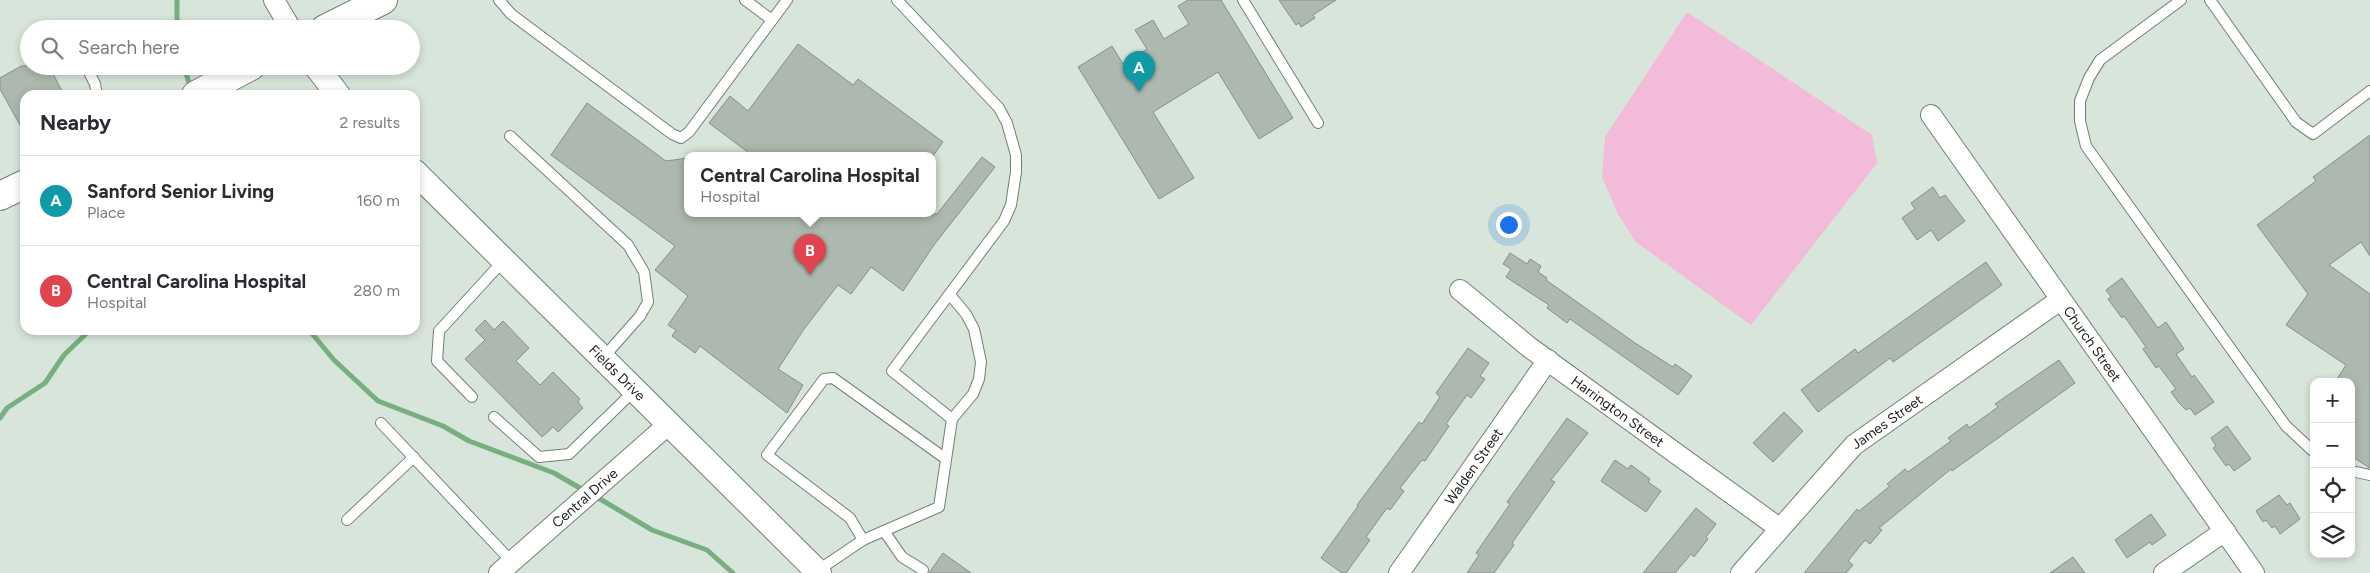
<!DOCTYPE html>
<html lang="en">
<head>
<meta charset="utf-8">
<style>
  body { margin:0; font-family:Figtree,sans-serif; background:#f7f7f7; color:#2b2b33 }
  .controls { position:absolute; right:15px; bottom:15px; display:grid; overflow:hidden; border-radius:10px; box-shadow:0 2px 8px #0003 }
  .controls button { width:45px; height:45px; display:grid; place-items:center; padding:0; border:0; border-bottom:1px solid #e1e1e2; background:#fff; color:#2b2b33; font:25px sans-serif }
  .you { position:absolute; left:1508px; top:224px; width:18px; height:18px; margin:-12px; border:4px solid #fff; border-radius:50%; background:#1a73e8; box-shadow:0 0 0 8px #1a73e833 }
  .badge { display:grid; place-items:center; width:32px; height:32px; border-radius:50%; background:#b93c8b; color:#fff; font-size:16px; font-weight:700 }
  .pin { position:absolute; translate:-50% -41px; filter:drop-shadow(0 1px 2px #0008) }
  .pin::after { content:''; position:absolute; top:26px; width:18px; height:15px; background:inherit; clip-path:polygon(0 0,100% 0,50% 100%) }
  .popup { position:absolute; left:684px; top:152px; width:252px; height:65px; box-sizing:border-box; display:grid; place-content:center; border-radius:10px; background:#fff; filter:drop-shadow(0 1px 4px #0005); font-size:16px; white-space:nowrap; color:#7c7c81 }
  .popup b { font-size:19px; color:#2b2b33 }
  .popup::after { content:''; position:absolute; left:50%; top:100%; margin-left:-10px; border:10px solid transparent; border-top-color:#fff }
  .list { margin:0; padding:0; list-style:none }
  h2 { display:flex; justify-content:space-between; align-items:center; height:65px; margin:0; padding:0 20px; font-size:21px }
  h2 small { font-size:16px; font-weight:400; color:#7c7c81 }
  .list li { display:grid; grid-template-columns:32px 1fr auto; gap:15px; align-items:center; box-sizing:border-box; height:90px; padding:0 20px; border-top:1px solid #e1e1e2 }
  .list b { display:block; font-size:19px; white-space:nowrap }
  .list p { margin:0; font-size:16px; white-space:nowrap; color:#7c7c81 }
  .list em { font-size:16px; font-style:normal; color:#7c7c81 }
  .icon { flex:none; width:28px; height:28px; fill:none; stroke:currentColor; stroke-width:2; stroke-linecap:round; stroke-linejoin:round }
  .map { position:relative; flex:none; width:2370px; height:573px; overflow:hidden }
  .search { position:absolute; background:#fff; box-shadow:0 2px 8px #0003; left:20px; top:20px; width:400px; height:55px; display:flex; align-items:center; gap:12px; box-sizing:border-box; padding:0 18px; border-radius:28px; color:#7c7c81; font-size:19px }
  .panel { position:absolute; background:#fff; box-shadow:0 2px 8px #0003; left:20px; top:90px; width:400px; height:245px; border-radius:15px }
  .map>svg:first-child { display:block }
</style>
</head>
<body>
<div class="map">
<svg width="2370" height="573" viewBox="0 0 2370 573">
  <rect width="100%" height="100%" fill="#d8e5da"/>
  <polygon fill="#f2bbd9" points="1687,12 1872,135 1877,163 1751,325 1636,242 1618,214 1602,177 1605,137"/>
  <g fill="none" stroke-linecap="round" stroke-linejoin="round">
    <g stroke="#77b080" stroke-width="5">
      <polyline points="177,29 177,0"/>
      <polyline points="184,66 191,90"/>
      <polyline points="309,330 334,360 378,401 443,426 469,441 554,473 585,491"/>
      <polyline points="0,418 7,408 45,383 64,355 90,330"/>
      <polyline points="595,496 652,530 707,550 733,573"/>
    </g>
  </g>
  <g fill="#adb9ae" stroke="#859086">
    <polygon points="1188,0 1221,0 1293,118 1259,139 1218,72 1153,112 1194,178 1159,199 1078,67 1112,46 1123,64 1147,49 1135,30 1153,20 1164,39 1189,24 1178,6"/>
    <polygon points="1279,0 1336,0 1313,15 1315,18 1301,27 1299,23 1296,25"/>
    <polygon points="798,44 853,85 858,79 943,142 933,156 753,156 709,123 730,96 748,111"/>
    <polygon points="21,66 49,66 64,95 25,95 25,134 0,89 0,78"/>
    <polygon points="587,103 666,161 688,158 688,214 937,214 982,157 995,167 934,245 903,291 871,267 851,294 838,285 804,329 778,369 803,385 787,413 700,346 695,353 672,336 676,330 668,325 688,296 655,270 675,246 551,155"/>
    <polygon points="2370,135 2370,256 2361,242 2329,265 2370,294 2370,468 2351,456 2351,382 2335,382 2346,365 2286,325 2308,294 2257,225 2316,181 2313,177"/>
    <polygon points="1933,187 1940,198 1945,195 1965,221 1938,241 1931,230 1917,240 1902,218 1915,209 1911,203"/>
    <polygon points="1510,253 1527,264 1530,259 1541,266 1538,272 1547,278 1546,280 1635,343 1673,367 1675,364 1692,376 1678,395 1570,319 1567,323 1547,308 1549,305 1506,277 1511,269 1503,264"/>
    <polygon points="1986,262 2002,285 1893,362 1890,358 1818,412 1801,390 1855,349 1858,353"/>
    <polygon points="2122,278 2158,328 2166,322 2184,349 2176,354 2192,377 2194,375 2214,402 2195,415 2190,408 2186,410 2179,403 2171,392 2176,389 2159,366 2156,368 2143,349 2146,347 2141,340 2124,316 2122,318 2108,299 2111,297 2106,290"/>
    <polygon points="485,320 494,330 503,321 529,348 516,361 540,385 553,372 580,399 578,402 583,408 558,432 553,427 542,437 465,359 485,340 475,330"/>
    <polygon points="1468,348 1489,363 1480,376 1485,379 1471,398 1467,395 1446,424 1449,426 1425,461 1422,460 1400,488 1404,491 1390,510 1387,508 1366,537 1370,540 1346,573 1342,573 1321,558 1358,506 1357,505 1419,422 1422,424 1440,397 1436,393"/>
    <polygon points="2059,360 2075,383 1952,471 1951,469 1879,528 1882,530 1870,544 1865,540 1848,561 1853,565 1846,573 1804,573 1857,509 1859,511 1890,486 1887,484 1905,469 1908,472 1951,441 1948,438 1967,424 1969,428 1998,407 1995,404"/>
    <polygon points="1784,412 1803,431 1773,462 1753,443"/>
    <polygon points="1567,418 1588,433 1551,480 1555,482 1512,543 1514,545 1494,573 1467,573 1479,555 1476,553 1510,504 1507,502"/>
    <polygon points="2227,426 2251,459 2234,471 2229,464 2226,466 2213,448 2216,446 2211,438"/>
    <polygon points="1615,460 1628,469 1631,465 1650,479 1648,482 1661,491 1646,512 1601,481"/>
    <polygon points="2279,495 2287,505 2290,503 2300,519 2280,534 2275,526 2272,528 2266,520 2263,522 2256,511"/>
    <polygon points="1696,508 1716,524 1706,537 1708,539 1694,557 1691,554 1675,573 1643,573"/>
    <polygon points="2151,514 2166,535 2152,545 2150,542 2127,558 2115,540"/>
    <polygon points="943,553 971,573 929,573"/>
    <polygon points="2073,557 2085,573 2050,573"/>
  </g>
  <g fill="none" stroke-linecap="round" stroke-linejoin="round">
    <defs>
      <g id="service">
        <polyline points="499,0 511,14 672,134 681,138 689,132 787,0"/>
        <polyline points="745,0 772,20"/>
        <polyline points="897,0 999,108 1007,123 1016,155 1016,172 1011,205 1004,221 892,371 952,419"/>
        <polyline points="1243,0 1318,123"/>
        <polyline points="2181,0 2100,60 2089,78 2080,101 2080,121 2086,146 2286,426 2314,452"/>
        <polyline points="2210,0 2296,122 2313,134 2370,91"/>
        <polyline points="86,66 95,84 97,95"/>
        <polyline points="510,136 628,245 644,272 648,302 640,316 603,358"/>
        <polyline points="472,397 437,361 439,331 504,260"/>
        <polyline points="494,417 539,457 569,454 635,390"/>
        <polyline points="381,423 512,562"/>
        <polyline points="2351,471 2370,475"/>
        <polyline points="347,520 414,457"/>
        <polyline points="884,531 902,557 923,570"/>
        <polyline points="863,540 850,518 767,455 824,379 833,378 946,459"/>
        <polyline points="817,571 863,540 939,507 952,419 973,394 979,379 981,362 974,329 966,314 950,295"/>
      </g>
      <g id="minor">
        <polyline points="274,0 291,29"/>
        <path id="s1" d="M1931,115L2254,573"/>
        <path id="s2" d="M1460,290L1529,347L1779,528"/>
        <path id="s3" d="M499,573L670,423"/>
        <path id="s4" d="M1399,573L1548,360"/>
        <path id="s5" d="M1741,573L1854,445L2060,300"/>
        <polyline points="2164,573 2225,531"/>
      </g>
      <g id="tertiary">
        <polyline points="316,66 338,95"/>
        <path id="s6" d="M415,172L819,573"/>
      </g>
      <g id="secondary">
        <polyline points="325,29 383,0"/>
        <polyline points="196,95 251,66"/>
        <polyline points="0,196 25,184"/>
      </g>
    </defs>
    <use href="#service" stroke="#747f75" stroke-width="12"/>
    <use href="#minor" stroke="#747f75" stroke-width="22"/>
    <use href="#tertiary" stroke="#747f75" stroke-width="26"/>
    <use href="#secondary" stroke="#747f75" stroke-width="30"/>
    <use href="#service" stroke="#fff" stroke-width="10"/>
    <use href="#minor" stroke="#fff" stroke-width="20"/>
    <use href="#tertiary" stroke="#fff" stroke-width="24"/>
    <use href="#secondary" stroke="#fff" stroke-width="28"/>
  </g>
  <g text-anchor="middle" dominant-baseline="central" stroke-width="4.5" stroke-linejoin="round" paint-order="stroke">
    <g font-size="14" fill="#212521" stroke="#fff">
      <text stroke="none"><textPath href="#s1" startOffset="280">Church Street</textPath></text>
      <text stroke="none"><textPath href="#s6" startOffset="285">Fields Drive</textPath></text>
      <text stroke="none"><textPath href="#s2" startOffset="199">Harrington Street</textPath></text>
      <text stroke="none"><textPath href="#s5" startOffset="211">James Street</textPath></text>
      <text stroke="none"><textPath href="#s4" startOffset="130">Walden Street</textPath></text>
      <text stroke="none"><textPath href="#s3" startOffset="114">Central Drive</textPath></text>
    </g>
  </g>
</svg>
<div class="controls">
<button>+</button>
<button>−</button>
<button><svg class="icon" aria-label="locate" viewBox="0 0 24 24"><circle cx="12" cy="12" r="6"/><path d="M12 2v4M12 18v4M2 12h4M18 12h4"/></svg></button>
<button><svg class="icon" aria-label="layers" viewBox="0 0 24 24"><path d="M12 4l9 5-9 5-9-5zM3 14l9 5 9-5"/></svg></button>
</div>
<div class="you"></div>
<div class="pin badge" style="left:1139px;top:92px;background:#0f9aa8">A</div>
<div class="pin badge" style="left:810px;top:275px;background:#e0444e">B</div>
<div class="popup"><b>Central Carolina Hospital</b>Hospital</div>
<div class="search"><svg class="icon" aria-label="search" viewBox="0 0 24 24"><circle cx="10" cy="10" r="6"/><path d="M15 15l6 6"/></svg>Search here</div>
<section class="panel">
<h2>Nearby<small>2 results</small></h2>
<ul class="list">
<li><span class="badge" style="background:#0f9aa8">A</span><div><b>Sanford Senior Living</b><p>Place</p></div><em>160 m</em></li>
<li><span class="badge" style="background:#e0444e">B</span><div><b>Central Carolina Hospital</b><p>Hospital</p></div><em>280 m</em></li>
</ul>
</section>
</div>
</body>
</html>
